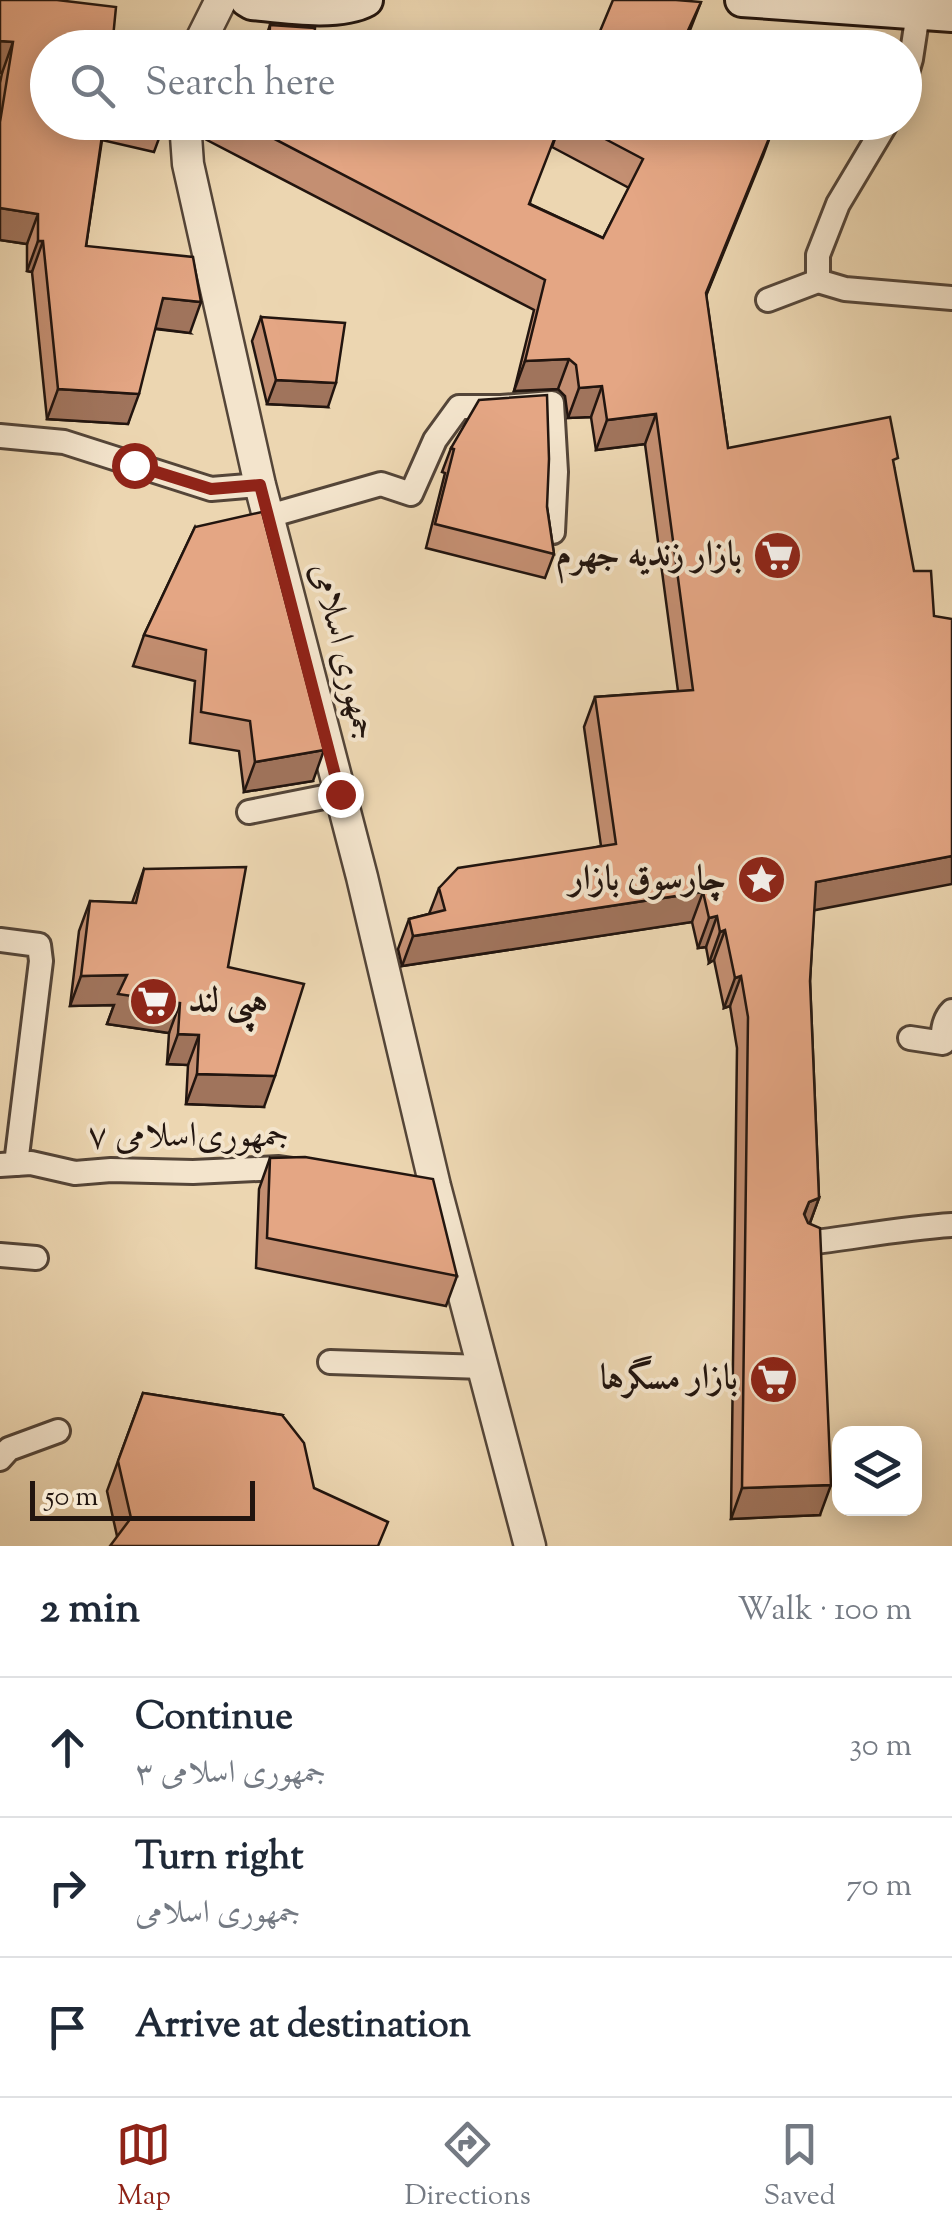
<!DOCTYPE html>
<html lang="en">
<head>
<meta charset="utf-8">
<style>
  body { margin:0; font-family:"Sorts Mill Goudy",Amiri,serif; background:#f6f6f7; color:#1f2937 }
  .controls { position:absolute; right:30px; bottom:30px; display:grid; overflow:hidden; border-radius:20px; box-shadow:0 5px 25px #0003 }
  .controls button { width:90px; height:90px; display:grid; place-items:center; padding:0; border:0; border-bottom:2px solid #e0e1e3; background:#fff; color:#1f2937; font:50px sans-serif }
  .scale { position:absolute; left:30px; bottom:25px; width:225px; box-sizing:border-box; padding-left:10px; border:5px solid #22150f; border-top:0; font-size:28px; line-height:35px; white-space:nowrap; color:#22150f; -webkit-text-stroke:8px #f3e4cc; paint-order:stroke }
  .stop { position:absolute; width:30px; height:30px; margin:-22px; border:8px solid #8f2418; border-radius:50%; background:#fff }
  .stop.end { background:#8f2418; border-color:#fff; box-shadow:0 2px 10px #0008 }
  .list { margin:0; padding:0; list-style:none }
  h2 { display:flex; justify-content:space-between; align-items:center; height:130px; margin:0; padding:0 40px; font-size:42px }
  h2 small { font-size:32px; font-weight:400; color:#747a83 }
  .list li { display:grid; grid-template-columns:65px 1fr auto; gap:30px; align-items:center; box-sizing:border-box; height:140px; padding:0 40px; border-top:2px solid #e0e1e3 }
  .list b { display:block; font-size:38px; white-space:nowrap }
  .list p { margin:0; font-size:32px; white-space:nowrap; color:#747a83 }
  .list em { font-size:32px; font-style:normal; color:#747a83 }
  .icon { flex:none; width:55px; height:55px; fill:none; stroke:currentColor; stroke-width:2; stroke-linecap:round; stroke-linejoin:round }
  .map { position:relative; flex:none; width:952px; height:1546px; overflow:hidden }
  .search { position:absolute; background:#fff; box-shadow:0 5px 25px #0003; left:30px; right:30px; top:30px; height:110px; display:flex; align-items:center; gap:25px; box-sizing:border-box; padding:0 35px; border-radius:55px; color:#747a83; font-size:38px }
  .sheet { height:550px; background:#fff }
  nav { display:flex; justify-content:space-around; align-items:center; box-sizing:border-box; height:140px; border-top:2px solid #e0e1e3; background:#fff; font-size:28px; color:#747a83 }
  nav a { display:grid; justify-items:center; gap:5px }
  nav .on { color:#8f2418 }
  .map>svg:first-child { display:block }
</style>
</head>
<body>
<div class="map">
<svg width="952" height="1546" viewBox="0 0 952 1546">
  <rect width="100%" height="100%" fill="#ecd6b1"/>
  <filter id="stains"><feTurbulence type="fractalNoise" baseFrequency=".002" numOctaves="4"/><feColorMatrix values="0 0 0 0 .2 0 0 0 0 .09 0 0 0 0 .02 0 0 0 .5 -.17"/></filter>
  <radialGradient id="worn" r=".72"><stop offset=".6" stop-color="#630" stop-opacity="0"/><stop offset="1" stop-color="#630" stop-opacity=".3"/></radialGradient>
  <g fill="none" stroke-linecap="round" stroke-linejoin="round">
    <defs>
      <g id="minor">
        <polyline points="904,83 911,59 918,13"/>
        <polyline points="818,281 818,255 838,204 887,122"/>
        <polyline points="768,300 818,281 845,289 952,298"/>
        <polyline points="0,436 64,442 211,489 260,485"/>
        <polyline points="269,516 381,484 411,494 435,440 459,407 501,407 552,403 556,472 553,532"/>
        <polyline points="249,812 339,794"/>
        <polyline points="0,940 39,945 41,961 16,1164"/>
        <path d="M910,1038L943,1043C942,1031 943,1020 952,1011"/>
        <polyline points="0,1165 31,1163 75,1173 111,1170 193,1172 279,1168 293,1170"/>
        <path d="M808,1243C857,1237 904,1228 952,1225"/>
        <polyline points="0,1255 36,1258"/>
        <polyline points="330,1362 483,1367"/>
        <polyline points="0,1459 9,1449 58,1431"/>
      </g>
      <g id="tertiary">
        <polyline points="197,48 221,0"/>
        <polyline points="185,122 188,164 260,485 362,877 435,1186 530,1546"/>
      </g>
      <g id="secondary">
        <path d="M247,0L252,3C283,6 339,15 366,0"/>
        <polyline points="742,0 952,15"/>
      </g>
    </defs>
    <use href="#minor" stroke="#544538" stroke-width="28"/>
    <use href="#tertiary" stroke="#544538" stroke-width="35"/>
    <use href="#secondary" stroke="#22150f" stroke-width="38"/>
    <use href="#minor" stroke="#f3e4cc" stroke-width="22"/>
    <use href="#tertiary" stroke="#f3e4cc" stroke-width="30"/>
    <use href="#secondary" stroke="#f3e4cc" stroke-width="32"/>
  </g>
  <g fill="#c48f72" stroke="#22150f" stroke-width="2.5">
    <polygon points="0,0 48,122 165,122 154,152 102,140 86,246 190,333 155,329 128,424 47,419 32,272 27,271 27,244 0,240 0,83 2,73"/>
    <polygon points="270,25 313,48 262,48"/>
    <polygon points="203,122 536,122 530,204 603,238 629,188 552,147 561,122 767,122 774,126 706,295 728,448 894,468 814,910 810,981 819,1198 810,1223 820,1515 731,1519 737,1048 730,1006 724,1008 714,960 709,963 706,947 698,948 692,922 402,966 398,949 409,919 429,914 439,888 601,846 584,727 595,697 678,691 645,444 596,450 591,417 568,418 565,396 558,389 514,391 534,310 205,139"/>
    <polygon points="261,317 328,407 267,404 252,341"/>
    <polygon points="451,448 547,507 554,554 545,578 426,548 445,473 442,472"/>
    <polygon points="195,527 313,781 244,792 239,751 190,743 195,681 133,666 144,635"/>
    <polygon points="144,869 228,967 264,1107 186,1104 188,1065 167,1064 169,1033 107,1024 114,1005 70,1006 79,931 90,901 132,903"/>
    <polygon points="270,1158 457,1276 446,1306 256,1268 259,1189"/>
    <polygon points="143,1393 282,1415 117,1536 107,1491"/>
  </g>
  <g fill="#a0745c" stroke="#22150f" stroke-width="2.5">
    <polygon points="701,2 683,48 680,48"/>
    <polygon points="0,41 13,42 2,73 0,73"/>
    <polygon points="774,126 763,156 695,323 706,293"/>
    <polygon points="0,208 38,214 27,244 0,240"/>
    <polygon points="38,241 43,241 32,272 27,271"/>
    <polygon points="163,298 201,302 190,333 152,328"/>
    <polygon points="569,359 558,389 514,391 525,361"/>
    <polygon points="276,380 336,383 328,407 267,404"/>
    <polygon points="602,386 591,417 568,418 579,388"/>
    <polygon points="58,389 139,394 128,424 47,419"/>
    <polygon points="656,414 645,444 596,450 607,420"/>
    <polygon points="324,750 313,781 244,792 255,762"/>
    <polygon points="952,856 952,884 805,912 816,882"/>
    <polygon points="703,892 692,922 402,966 413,936"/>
    <polygon points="717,916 706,947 698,948 709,918"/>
    <polygon points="725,930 714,960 709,963 720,932"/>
    <polygon points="127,975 180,1003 169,1033 107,1024 114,1005 70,1006 81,976"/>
    <polygon points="741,976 730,1006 724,1008 735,978"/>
    <polygon points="178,1034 199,1035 188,1065 167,1064"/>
    <polygon points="197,1074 275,1076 264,1107 186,1104"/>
    <polygon points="819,1198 808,1228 798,1232 809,1202"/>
    <polygon points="831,1485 820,1515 731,1519 742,1488"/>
  </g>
  <g fill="#e4a684" stroke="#22150f" stroke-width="2.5">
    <polygon points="0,0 57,0 116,7 112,48 48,48 48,122 104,122 86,246 193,257 201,302 163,298 139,394 58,389 43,241 38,241 38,214 0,208 0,122 13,42 0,41"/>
    <polygon points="613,0 676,0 701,2 680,48 593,48"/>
    <polygon points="270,25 315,28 313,48 269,48"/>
    <polygon points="242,122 536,122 557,132 529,204 603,238 643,159 573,122 767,122 774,126 706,293 728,448 890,417 898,458 893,460 914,571 931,571 934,616 952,619 952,856 816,882 810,981 819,1198 809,1202 804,1214 808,1223 820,1228 831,1485 742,1488 748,1017 741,976 735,978 725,930 720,932 717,916 709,918 703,892 413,936 409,919 445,910 439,888 458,868 616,844 595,697 693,690 656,414 607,420 602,386 579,388 576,365 569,359 525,361 545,280"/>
    <polygon points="261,317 345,323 336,383 276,380"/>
    <polygon points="547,395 549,459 547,507 554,554 435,524 454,449 451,448 479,400"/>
    <polygon points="262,512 324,750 255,762 250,721 201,712 206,650 144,635 195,527"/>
    <polygon points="246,867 228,967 304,984 275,1076 197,1074 199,1035 178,1034 180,1003 118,994 127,975 81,976 90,901 136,903 144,869"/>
    <polygon points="305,1157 433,1179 457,1276 267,1238 270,1158"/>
    <polygon points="143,1393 282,1415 304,1443 314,1488 388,1522 378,1546 110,1546 131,1518 118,1461"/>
  </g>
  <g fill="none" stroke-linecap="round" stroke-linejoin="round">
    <polyline stroke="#8f2418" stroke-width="12" points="134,465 211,489 260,485 340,794"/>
  </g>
  <defs>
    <symbol id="supermarket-disc" viewBox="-11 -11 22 22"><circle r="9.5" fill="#8f2418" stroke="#f3e4cc"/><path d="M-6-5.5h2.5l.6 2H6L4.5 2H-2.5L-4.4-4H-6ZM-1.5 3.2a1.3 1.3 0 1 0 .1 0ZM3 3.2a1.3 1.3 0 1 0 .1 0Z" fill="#fff"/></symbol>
    <symbol id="sight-disc" viewBox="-11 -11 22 22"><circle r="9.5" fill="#8f2418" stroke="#f3e4cc"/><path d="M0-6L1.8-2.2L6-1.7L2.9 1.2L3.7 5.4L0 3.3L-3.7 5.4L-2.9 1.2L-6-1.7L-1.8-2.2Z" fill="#fff"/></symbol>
  </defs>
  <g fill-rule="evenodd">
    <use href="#supermarket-disc" x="750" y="528" width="55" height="55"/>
    <use href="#sight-disc" x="734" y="852" width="55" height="55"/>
    <use href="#supermarket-disc" x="126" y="974" width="55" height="55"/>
    <use href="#supermarket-disc" x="746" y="1352" width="55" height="55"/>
  </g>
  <g text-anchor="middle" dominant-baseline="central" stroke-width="8" stroke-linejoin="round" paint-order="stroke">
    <g font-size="35" font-weight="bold" fill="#22150f" stroke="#f3e4cc" text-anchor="end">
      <text x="742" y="556">بازار زندیه جهرم</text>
      <text x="726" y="880">چارسوق بازار</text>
      <text x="188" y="1002" text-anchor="start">هپی لند</text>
      <text x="738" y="1379">بازار مسگرها</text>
    </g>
    <g font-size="35" fill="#22150f" stroke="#f3e4cc">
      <text transform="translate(342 652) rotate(76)">جمهوری اسلامی</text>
      <text x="188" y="1137">جمهوری‌اسلامی ۷</text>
    </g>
  </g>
  <rect width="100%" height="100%" filter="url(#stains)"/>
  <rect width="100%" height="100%" fill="url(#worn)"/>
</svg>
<div class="controls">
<button><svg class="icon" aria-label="layers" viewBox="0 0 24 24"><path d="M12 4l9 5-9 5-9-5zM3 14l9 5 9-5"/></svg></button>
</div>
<div class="scale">50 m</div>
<div class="stop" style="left:134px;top:465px"></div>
<div class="stop end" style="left:340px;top:794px"></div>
<div class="search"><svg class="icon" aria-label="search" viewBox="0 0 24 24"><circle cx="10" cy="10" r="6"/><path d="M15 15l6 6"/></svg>Search here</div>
</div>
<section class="sheet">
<h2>2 min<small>Walk · 100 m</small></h2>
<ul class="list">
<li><svg class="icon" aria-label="ahead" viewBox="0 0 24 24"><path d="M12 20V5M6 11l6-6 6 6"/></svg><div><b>Continue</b><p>جمهوری اسلامی ۳</p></div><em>30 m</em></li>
<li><svg class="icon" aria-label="right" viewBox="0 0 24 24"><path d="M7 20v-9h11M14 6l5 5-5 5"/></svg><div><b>Turn right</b><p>جمهوری اسلامی</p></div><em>70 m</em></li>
<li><svg class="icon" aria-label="arrive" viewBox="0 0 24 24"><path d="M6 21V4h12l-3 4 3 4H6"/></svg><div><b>Arrive at destination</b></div></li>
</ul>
</section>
<nav>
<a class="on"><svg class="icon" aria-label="map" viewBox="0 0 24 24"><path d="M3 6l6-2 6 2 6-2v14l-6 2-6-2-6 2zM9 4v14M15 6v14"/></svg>Map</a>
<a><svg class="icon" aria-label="directions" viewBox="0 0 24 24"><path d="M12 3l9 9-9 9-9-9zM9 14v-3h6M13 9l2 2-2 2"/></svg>Directions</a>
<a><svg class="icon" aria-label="saved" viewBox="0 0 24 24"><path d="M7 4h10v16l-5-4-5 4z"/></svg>Saved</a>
</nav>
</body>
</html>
